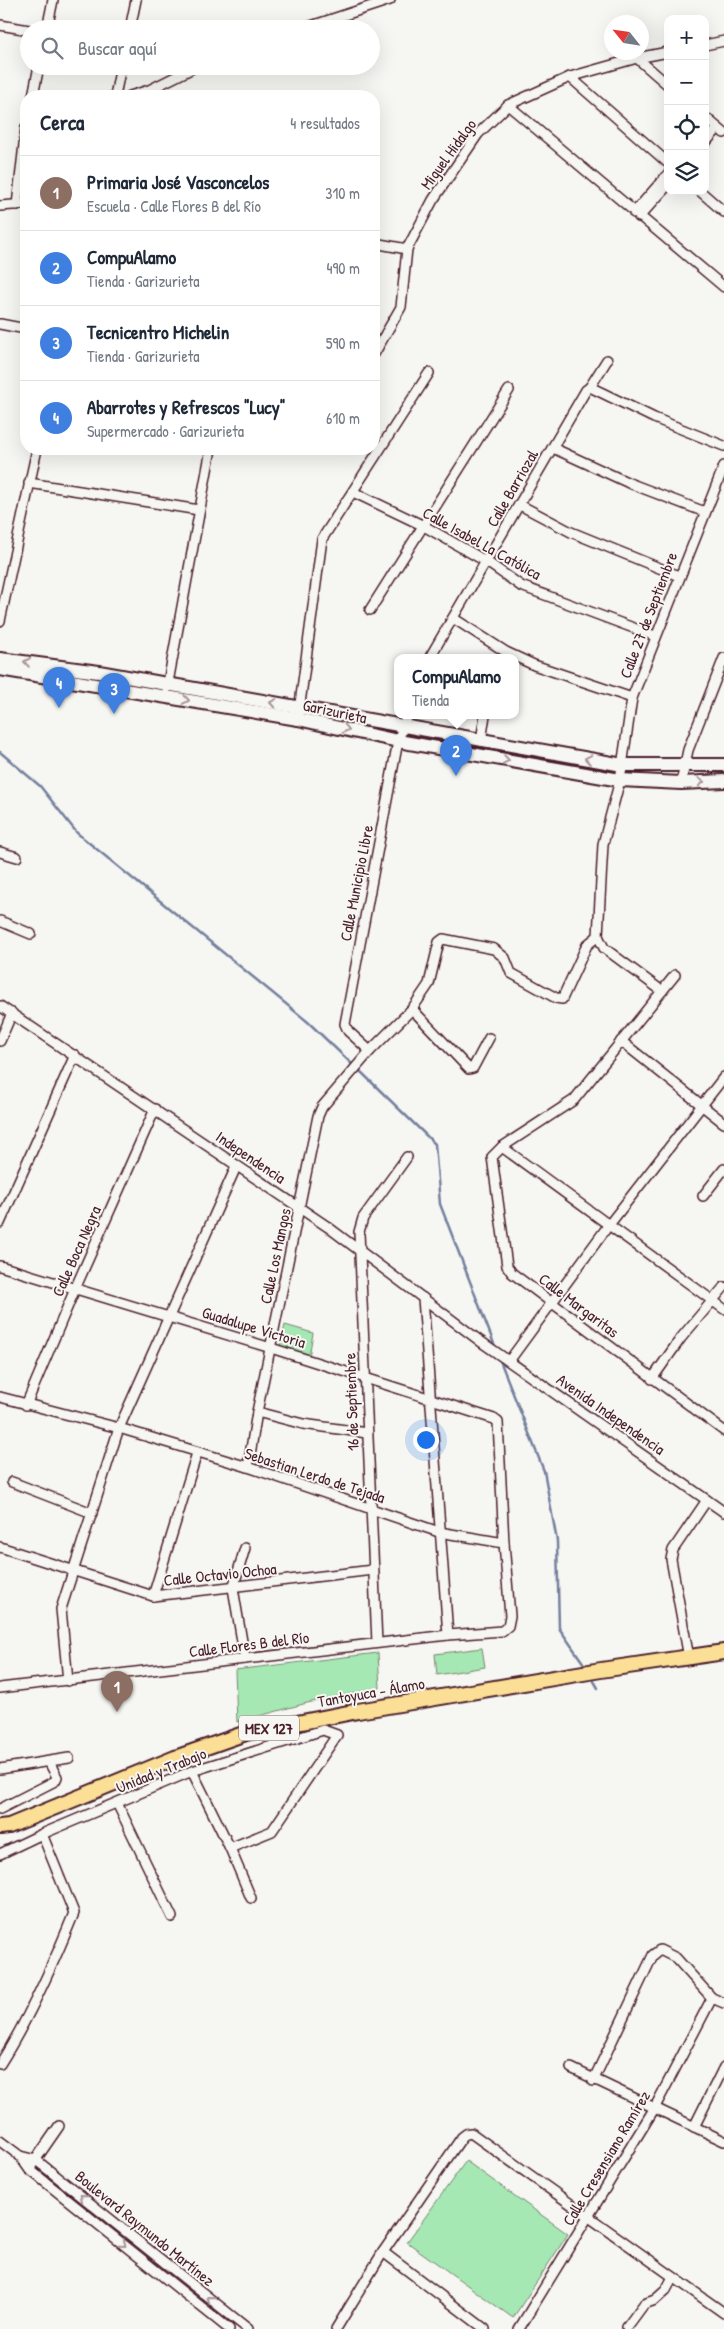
<!DOCTYPE html>
<html lang="es">
<head>
<meta charset="utf-8">
<style>
  body { margin:0; font-family:"Patrick Hand",sans-serif; background:#f2f2f3; color:#1f2937 }
  .controls { position:absolute; right:15px; top:15px; display:grid; overflow:hidden; border-radius:10px; box-shadow:0 5px 20px #0002 }
  .controls button { width:45px; height:45px; display:grid; place-items:center; padding:0; border:0; border-bottom:1px solid #e0e1e3; background:#fff; color:#1f2937; font:25px sans-serif }
  .compass { position:absolute; left:604px; top:15px; width:45px; height:45px; border-radius:50%; background:#fff; box-shadow:0 5px 20px #0002; rotate:300deg }
  .you { position:absolute; left:425px; top:1439px; width:18px; height:18px; margin:-12px; border:4px solid #fff; border-radius:50%; background:#1a73e8; box-shadow:0 0 0 8px #1a73e833 }
  .badge { display:grid; place-items:center; width:32px; height:32px; border-radius:50%; background:#d93025; color:#fff; font-size:16px; font-weight:700 }
  .pin { position:absolute; translate:-50% -41px; filter:drop-shadow(0 1px 2px #0008) }
  .pin::after { content:''; position:absolute; top:26px; width:18px; height:15px; background:inherit; clip-path:polygon(0 0,100% 0,50% 100%) }
  .popup { position:absolute; left:394px; top:654px; width:125px; height:65px; box-sizing:border-box; display:grid; place-content:center; border-radius:10px; background:#fff; filter:drop-shadow(0 1px 4px #0005); font-size:16px; white-space:nowrap; color:#747a83 }
  .popup b { font-size:19px; color:#1f2937 }
  .popup::after { content:''; position:absolute; left:50%; top:100%; margin-left:-10px; border:10px solid transparent; border-top-color:#fff }
  .list { margin:0; padding:0; list-style:none }
  h2 { display:flex; justify-content:space-between; align-items:center; height:65px; margin:0; padding:0 20px; font-size:21px }
  h2 small { font-size:16px; font-weight:400; color:#747a83 }
  .list li { display:grid; grid-template-columns:32px 1fr auto; gap:15px; align-items:center; box-sizing:border-box; height:75px; padding:0 20px; border-top:1px solid #e0e1e3 }
  .list b { display:block; font-size:19px; white-space:nowrap }
  .list p { margin:0; font-size:16px; white-space:nowrap; color:#747a83 }
  .list em { font-size:16px; font-style:normal; color:#747a83 }
  .icon { flex:none; width:28px; height:28px; fill:none; stroke:currentColor; stroke-width:2; stroke-linecap:round; stroke-linejoin:round }
  .map { position:relative; flex:none; width:724px; height:2329px; overflow:hidden }
  .search { position:absolute; background:#fff; box-shadow:0 5px 20px #0002; left:20px; top:20px; width:360px; height:55px; display:flex; align-items:center; gap:12px; box-sizing:border-box; padding:0 18px; border-radius:28px; color:#747a83; font-size:19px }
  .panel { position:absolute; background:#fff; box-shadow:0 5px 20px #0002; left:20px; top:90px; width:360px; height:365px; border-radius:20px }
  .map>svg:first-child { display:block }
</style>
</head>
<body>
<div class="map">
<svg width="724" height="2329" viewBox="0 0 724 2329">
  <rect width="100%" height="100%" fill="#f6f6f2"/>
  <filter id="ink" filterUnits="userSpaceOnUse"><feTurbulence type="fractalNoise" baseFrequency=".02" numOctaves="2"/><feDisplacementMap in="SourceGraphic" scale="10" xChannelSelector="R" yChannelSelector="G"/><feConvolveMatrix kernelMatrix="1 2 1 2 8 2 1 2 1" color-interpolation-filters="sRGB"/></filter>
  <g filter="url(#ink)">
    <g fill="#a5e8b3" stroke="#78846f">
      <polygon points="285,1325 313,1333 309,1357 280,1347"/>
      <polygon points="482,1648 485,1667 437,1675 435,1654"/>
      <polygon points="378,1653 380,1688 307,1703 237,1722 235,1670"/>
      <polygon points="466,2161 568,2234 513,2318 407,2242"/>
    </g>
    <g fill="none" stroke-linecap="round" stroke-linejoin="round">
      <g stroke="#74809e" stroke-width="2.5">
        <polyline points="0,752 40,786 77,833 308,1022 354,1066"/>
        <polyline points="358,1069 435,1144 440,1204 496,1349"/>
        <polyline points="499,1358 544,1471 557,1541 559,1628 586,1667"/>
        <polyline points="591,1676 598,1688"/>
      </g>
      <defs>
        <g id="minor">
          <polyline points="0,25 29,30"/>
          <polyline points="47,29 53,0"/>
          <polyline points="130,29 136,0"/>
          <polyline points="302,29 390,0"/>
          <polyline points="705,45 724,41"/>
          <polyline points="637,58 668,85"/>
          <polyline points="570,77 668,163"/>
          <polyline points="33,96 39,66"/>
          <polyline points="115,96 121,66"/>
          <polyline points="130,96 149,90 197,66"/>
          <polyline points="508,105 724,287"/>
          <polyline points="705,117 724,133"/>
          <polyline points="705,143 718,128"/>
          <polyline points="700,191 724,212"/>
          <polyline points="17,205 26,127"/>
          <polyline points="0,206 26,204"/>
          <polyline points="634,213 668,174"/>
          <polyline points="639,217 668,185"/>
          <polyline points="374,243 407,249"/>
          <polyline points="0,324 26,329"/>
          <polyline points="374,354 401,307 407,249 433,200 478,134 508,105 570,77 637,58 668,52"/>
          <polyline points="590,387 654,418 724,446"/>
          <polyline points="553,448 629,483 705,512"/>
          <polyline points="29,483 199,510"/>
          <polyline points="353,492 424,526 487,562 521,586 655,636"/>
          <polyline points="520,505 571,532 679,576"/>
          <polyline points="370,610 509,390"/>
          <polyline points="453,618 506,652 534,665 632,698"/>
          <polyline points="0,621 37,449"/>
          <polyline points="430,657 586,390 590,387 607,360"/>
          <polyline points="167,688 211,449"/>
          <polyline points="299,711 322,539 429,373"/>
          <polyline points="481,741 485,715"/>
          <polyline points="681,783 688,750 724,658"/>
          <polyline points="0,852 17,857"/>
          <polyline points="0,921 31,934"/>
          <polyline points="675,975 574,1100 502,1147 492,1157 507,1266 512,1273 724,1431"/>
          <polyline points="662,991 604,948 598,936 603,844 620,780 632,698 724,466"/>
          <polyline points="0,1006 328,1227 480,1341 724,1512"/>
          <polyline points="412,1009 469,1069 473,1068 489,1038"/>
          <polyline points="0,1041 12,1013"/>
          <polyline points="621,1041 724,1123"/>
          <polyline points="370,1051 348,1031 345,1024 398,741 407,715"/>
          <polyline points="502,1147 724,1309"/>
          <polyline points="703,1196 724,1169"/>
          <polyline points="0,1223 75,1055"/>
          <polyline points="0,1266 271,1348 494,1419 498,1422 504,1543 510,1616 508,1626 502,1631 448,1635 0,1688"/>
          <polyline points="423,1298 448,1635"/>
          <polyline points="509,1361 608,1226 724,1077"/>
          <polyline points="652,1379 681,1338 724,1287"/>
          <polyline points="0,1397 119,1428 248,1467 439,1532 504,1543"/>
          <polyline points="26,1405 75,1289 155,1109"/>
          <polyline points="257,1412 303,1424 367,1433"/>
          <polyline points="248,1467 257,1412 318,1116 322,1107 370,1051 412,1009 429,984 439,942 443,939 494,949 505,958 511,973 556,998 562,999 587,945 598,936"/>
          <polyline points="12,1482 92,1513"/>
          <polyline points="0,1547 153,1596 373,1570"/>
          <polyline points="153,1596 197,1453"/>
          <polyline points="377,1643 359,1232 363,1218 407,1157"/>
          <polyline points="689,1658 671,1559 673,1550 707,1500"/>
          <polyline points="245,1659 233,1588 245,1548"/>
          <polyline points="68,1681 61,1609 119,1428 236,1167"/>
          <polyline points="0,1769 69,1758"/>
          <polyline points="192,1771 230,1848 251,1898"/>
          <polyline points="117,1803 172,1917"/>
          <polyline points="0,1809 55,1781 57,1777 49,1762"/>
          <polyline points="0,1854 42,1834 192,1771 323,1730 337,1735 272,1831 230,1848"/>
          <path d="M0,2064C30,2017 53,1965 74,1913L42,1834"/>
          <polyline points="571,2068 724,2141"/>
          <polyline points="593,2081 653,1955 660,1950 676,1958 712,1998 724,2003"/>
          <polyline points="694,2127 724,2067"/>
          <polyline points="0,2141 20,2156 29,2169 229,2329"/>
          <polyline points="20,2156 36,2160 248,2329"/>
          <polyline points="32,2165 59,2126"/>
          <polyline points="383,2252 485,2329"/>
          <polyline points="627,2327 644,2304 655,2300 666,2290 673,2277"/>
          <polyline points="336,2329 383,2252 462,2137 466,2134 471,2133 724,2313"/>
          <polyline points="519,2329 654,2109 712,1998"/>
        </g>
        <g id="secondary">
          <polyline points="0,659 99,672 623,765 724,765"/>
          <polyline points="0,669 298,719 398,741 620,780 681,783 724,781"/>
        </g>
        <polyline id="primary" points="0,1827 9,1826 175,1758 246,1733 358,1711 601,1670 724,1652"/>
      </defs>
      <use href="#minor" stroke="#4a1f2b" stroke-width="12"/>
      <use href="#secondary" stroke="#4a1f2b" stroke-width="16"/>
      <use href="#primary" stroke="#4a1f2b" stroke-width="18"/>
      <use href="#minor" stroke="#f6f6f2" stroke-width="9"/>
      <use href="#secondary" stroke="#f6f6f2" stroke-width="12"/>
      <use href="#primary" stroke="#fbdf96" stroke-width="14"/>
    </g>
    <defs><path id="oneway-chevron" d="M-2-3.5L2.5 0L-2 3.5" fill="none" stroke-width="1.6" stroke-linecap="round" stroke-linejoin="round" transform="scale(1.25)"/></defs>
    <g stroke="#a99598">
      <use href="#oneway-chevron" transform="translate(27 662) rotate(-172)"/>
      <use href="#oneway-chevron" transform="translate(186 700) rotate(10)"/>
      <use href="#oneway-chevron" transform="translate(273 703) rotate(-170)"/>
      <use href="#oneway-chevron" transform="translate(346 729) rotate(12)"/>
      <use href="#oneway-chevron" transform="translate(588 759) rotate(-170)"/>
      <use href="#oneway-chevron" transform="translate(506 760) rotate(10)"/>
      <use href="#oneway-chevron" transform="translate(701 782) rotate(-2)"/>
      <use href="#oneway-chevron" transform="translate(83 2197) rotate(-141)"/>
      <use href="#oneway-chevron" transform="translate(123 2244) rotate(39)"/>
      <use href="#oneway-chevron" transform="translate(210 2299) rotate(-141)"/>
    </g>
  </g>
  <g text-anchor="middle" dominant-baseline="central" stroke-width="4" stroke-linejoin="round" paint-order="stroke">
    <rect fill="#f6f6f2" stroke="#7e6067" stroke-width="1" x="239" y="1715.5" width="60" height="25" rx="4"/>
    <g font-size="15" font-weight="bold" fill="#4a1f2b">
      <text x="269" y="1728">MEX 127</text>
    </g>
    <g font-size="16" fill="#4a1f2b" stroke="#f6f6f2">
      <text transform="translate(448 154) rotate(-54)">Miguel Hidalgo</text>
      <text transform="translate(512 488) rotate(-60)">Calle Barriozal</text>
      <text transform="translate(482 543) rotate(29)">Calle Isabel La Católica</text>
      <text transform="translate(648 615) rotate(-69)">Calle 27 de Septiembre</text>
      <text transform="translate(335 711) rotate(12)">Garizurieta</text>
      <text transform="translate(356 883) rotate(-79)">Calle Municipio Libre</text>
      <text transform="translate(251 1157) rotate(34)">Independencia</text>
      <text transform="translate(76 1251) rotate(-66)">Calle Boca Negra</text>
      <text transform="translate(275 1256) rotate(-78)">Calle Los Mangos</text>
      <text transform="translate(579 1305) rotate(37)">Calle Margaritas</text>
      <text transform="translate(254 1327) rotate(17)">Guadalupe Victoria</text>
      <text transform="translate(351 1402) rotate(-92)">16 de Septiembre</text>
      <text transform="translate(611 1414) rotate(35)">Avenida Independencia</text>
      <text transform="translate(315 1475) rotate(18)">Sebastian Lerdo de Tejada</text>
      <text transform="translate(220 1574) rotate(-6)">Calle Octavio Ochoa</text>
      <text transform="translate(249 1644) rotate(-7)">Calle Flores B del Río</text>
      <text transform="translate(371 1692) rotate(-10)">Tantoyuca - Álamo</text>
      <text transform="translate(161 1770) rotate(-22)">Unidad y Trabajo</text>
      <text transform="translate(606 2158) rotate(-59)">Calle Cresensiano Ramírez</text>
      <text transform="translate(145 2228) rotate(39)">Boulevard Raymundo Martínez</text>
    </g>
  </g>
</svg>
<div class="controls">
<button>+</button>
<button>−</button>
<button><svg class="icon" aria-label="locate" viewBox="0 0 24 24"><circle cx="12" cy="12" r="6"/><path d="M12 2v4M12 18v4M2 12h4M18 12h4"/></svg></button>
<button><svg class="icon" aria-label="layers" viewBox="0 0 24 24"><path d="M12 4l9 5-9 5-9-5zM3 14l9 5 9-5"/></svg></button>
</div>
<svg class="compass" viewBox="-18 -18 36 36"><path d="M0-13l5 13h-10z" fill="#e53935"/><path d="M0 13l5-13h-10z" fill="#747a83"/></svg>
<div class="you"></div>
<div class="pin badge" style="left:117px;top:1712px;background:#8d6e63">1</div>
<div class="pin badge" style="left:456px;top:776px;background:#3f7fe0">2</div>
<div class="popup"><b>CompuAlamo</b>Tienda</div>
<div class="pin badge" style="left:114px;top:714px;background:#3f7fe0">3</div>
<div class="pin badge" style="left:59px;top:708px;background:#3f7fe0">4</div>
<div class="search"><svg class="icon" aria-label="search" viewBox="0 0 24 24"><circle cx="10" cy="10" r="6"/><path d="M15 15l6 6"/></svg>Buscar aquí</div>
<section class="panel">
<h2>Cerca<small>4 resultados</small></h2>
<ul class="list">
<li><span class="badge" style="background:#8d6e63">1</span><div><b>Primaria José Vasconcelos</b><p>Escuela · Calle Flores B del Río</p></div><em>310 m</em></li>
<li><span class="badge" style="background:#3f7fe0">2</span><div><b>CompuAlamo</b><p>Tienda · Garizurieta</p></div><em>490 m</em></li>
<li><span class="badge" style="background:#3f7fe0">3</span><div><b>Tecnicentro Michelin</b><p>Tienda · Garizurieta</p></div><em>590 m</em></li>
<li><span class="badge" style="background:#3f7fe0">4</span><div><b>Abarrotes y Refrescos &quot;Lucy&quot;</b><p>Supermercado · Garizurieta</p></div><em>610 m</em></li>
</ul>
</section>
</div>
</body>
</html>
